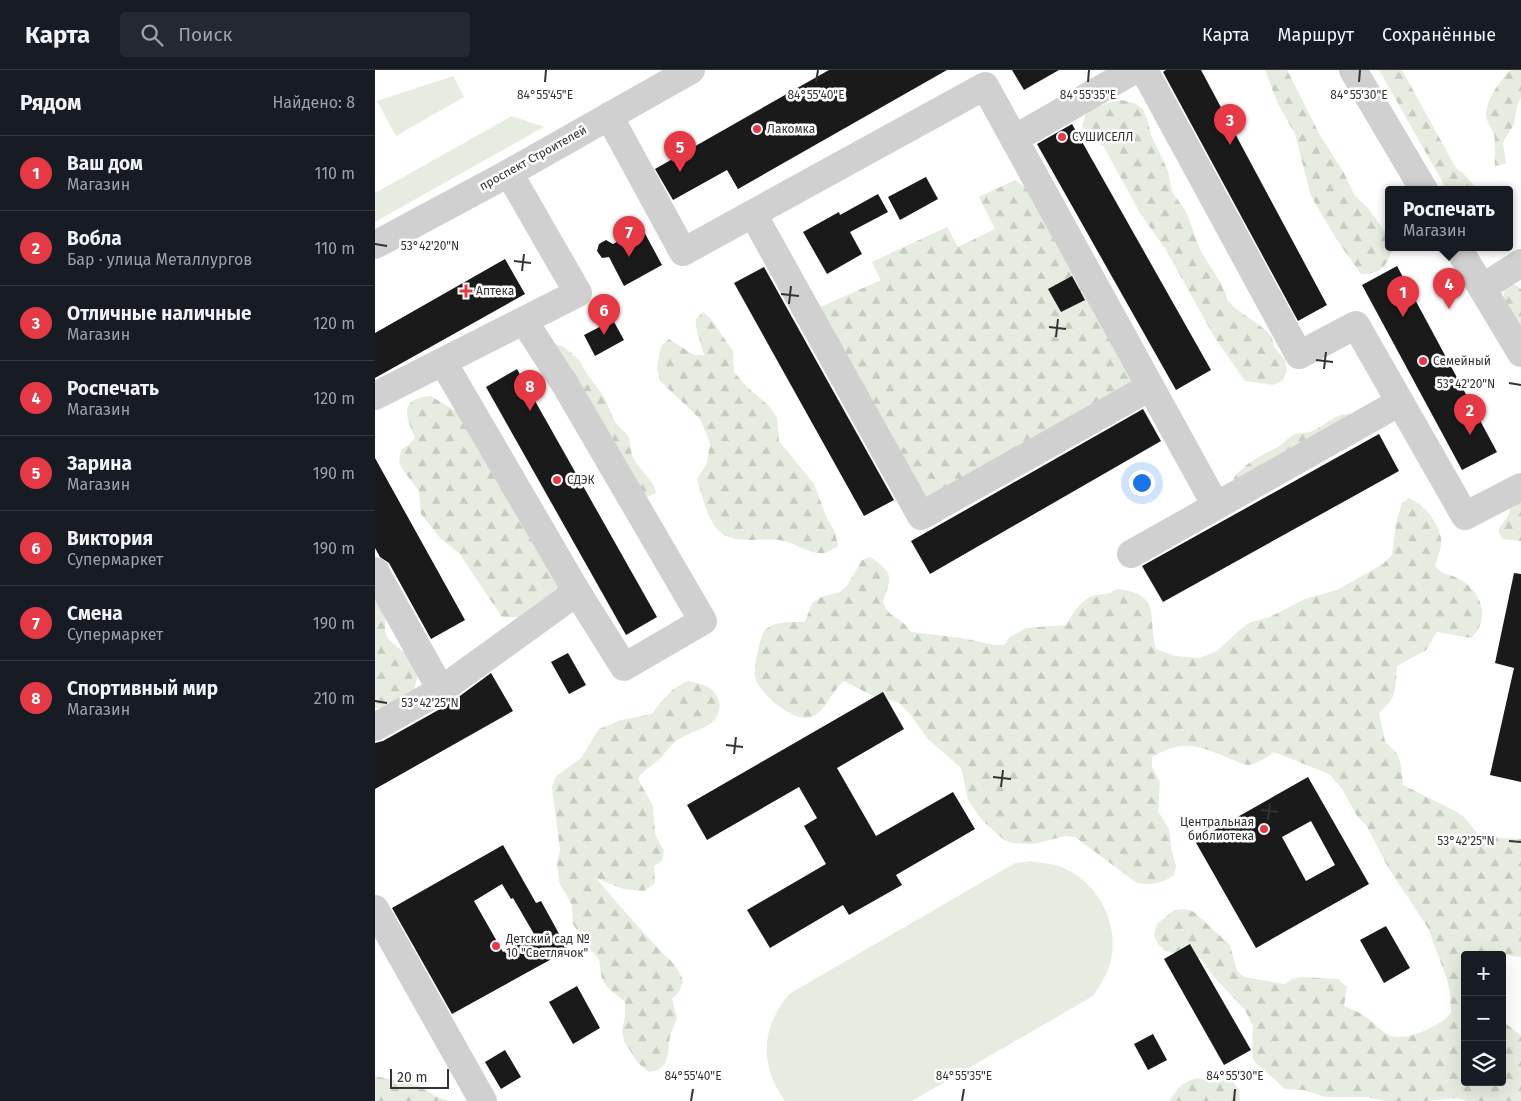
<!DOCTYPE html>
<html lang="ru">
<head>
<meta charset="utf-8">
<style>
  body { margin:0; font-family:"Fira Sans",sans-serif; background:#242831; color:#f1f3f6 }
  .controls { position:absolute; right:15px; bottom:15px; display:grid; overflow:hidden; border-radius:5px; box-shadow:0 5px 20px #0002 }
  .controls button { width:45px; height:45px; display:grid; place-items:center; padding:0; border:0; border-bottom:1px solid #363941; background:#171b24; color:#f1f3f6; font:25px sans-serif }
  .scale { position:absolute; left:15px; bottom:12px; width:59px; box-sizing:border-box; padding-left:5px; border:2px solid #333; border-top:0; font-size:14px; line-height:18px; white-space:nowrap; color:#333; -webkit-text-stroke:4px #fff; paint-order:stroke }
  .you { position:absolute; left:766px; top:412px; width:18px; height:18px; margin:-12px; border:4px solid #fff; border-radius:50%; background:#1a73e8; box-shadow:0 0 0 8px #1a73e833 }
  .badge { display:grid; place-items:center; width:32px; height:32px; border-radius:50%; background:#e63946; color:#fff; font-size:16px; font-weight:700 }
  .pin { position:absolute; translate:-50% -41px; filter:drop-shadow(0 1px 2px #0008) }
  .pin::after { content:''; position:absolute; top:26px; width:18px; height:15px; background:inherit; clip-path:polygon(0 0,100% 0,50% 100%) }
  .popup { position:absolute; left:1010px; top:116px; width:128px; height:65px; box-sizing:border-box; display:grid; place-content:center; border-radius:5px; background:#171b24; filter:drop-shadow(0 1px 4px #0005); font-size:16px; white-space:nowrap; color:#9ea1a6 }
  .popup b { font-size:19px; color:#f1f3f6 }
  .popup::after { content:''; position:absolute; left:50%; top:100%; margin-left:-10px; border:10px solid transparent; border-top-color:#171b24 }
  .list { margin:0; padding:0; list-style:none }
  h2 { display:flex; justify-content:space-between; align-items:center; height:65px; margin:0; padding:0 20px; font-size:21px }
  h2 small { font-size:16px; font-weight:400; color:#9ea1a6 }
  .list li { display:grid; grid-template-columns:32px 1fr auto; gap:15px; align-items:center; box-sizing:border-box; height:75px; padding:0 20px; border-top:1px solid #363941 }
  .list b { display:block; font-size:19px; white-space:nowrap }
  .list p { margin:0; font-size:16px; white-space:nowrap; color:#9ea1a6 }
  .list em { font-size:16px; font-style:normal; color:#9ea1a6 }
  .icon { flex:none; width:28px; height:28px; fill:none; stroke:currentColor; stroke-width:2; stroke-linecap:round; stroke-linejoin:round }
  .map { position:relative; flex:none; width:1146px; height:1031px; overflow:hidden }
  header { display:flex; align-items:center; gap:30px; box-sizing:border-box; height:70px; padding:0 25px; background:#171b24; border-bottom:1px solid #363941 }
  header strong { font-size:24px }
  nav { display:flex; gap:28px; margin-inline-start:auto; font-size:18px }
  .search { width:350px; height:45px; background:#242831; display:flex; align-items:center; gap:12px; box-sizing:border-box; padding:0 18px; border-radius:5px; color:#9ea1a6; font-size:19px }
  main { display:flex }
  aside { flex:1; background:#171b24 }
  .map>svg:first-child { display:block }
</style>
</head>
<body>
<header>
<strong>Карта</strong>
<div class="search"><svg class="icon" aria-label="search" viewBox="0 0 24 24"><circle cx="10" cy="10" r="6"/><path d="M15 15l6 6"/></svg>Поиск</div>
<nav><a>Карта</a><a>Маршрут</a><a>Сохранённые</a></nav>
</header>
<main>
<aside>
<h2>Рядом<small>Найдено: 8</small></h2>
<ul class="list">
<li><span class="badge">1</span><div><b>Ваш дом</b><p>Магазин</p></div><em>110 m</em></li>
<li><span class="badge">2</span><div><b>Вобла</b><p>Бар · улица Металлургов</p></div><em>110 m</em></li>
<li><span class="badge">3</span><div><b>Отличные наличные</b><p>Магазин</p></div><em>120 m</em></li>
<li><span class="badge">4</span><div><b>Роспечать</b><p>Магазин</p></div><em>120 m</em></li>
<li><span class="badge">5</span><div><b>Зарина</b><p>Магазин</p></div><em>190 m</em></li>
<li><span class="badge">6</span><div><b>Виктория</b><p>Супермаркет</p></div><em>190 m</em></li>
<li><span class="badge">7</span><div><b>Смена</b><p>Супермаркет</p></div><em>190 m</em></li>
<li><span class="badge">8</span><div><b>Спортивный мир</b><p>Магазин</p></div><em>210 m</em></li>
</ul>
</aside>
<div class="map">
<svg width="1146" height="1031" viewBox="0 0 1146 1031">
  <defs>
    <pattern id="forest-firs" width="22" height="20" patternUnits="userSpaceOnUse" patternTransform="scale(1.25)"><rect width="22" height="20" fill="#e6ecdf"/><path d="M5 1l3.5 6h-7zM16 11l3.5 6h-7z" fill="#c6cbc0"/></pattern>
  </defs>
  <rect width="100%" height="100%" fill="#fff"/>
  <g fill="#e6ecdf">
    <polygon points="78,6 89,27 21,66 2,31"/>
    <polygon points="137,46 169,57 0,152 0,123"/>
    <path d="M656,791C666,793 676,793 686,797C720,810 742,848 737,884C735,900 727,913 718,926L537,1031H410C384,995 386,958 414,924L640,793Z"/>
  </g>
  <g fill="url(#forest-firs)">
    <path d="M890,0H912L946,67L968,101L980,126L993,138L1014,167V178H1018C1011,196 1008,204 986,204L960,167L936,126L920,64L903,34Z"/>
    <polygon points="1004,0 1027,0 1081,98 1089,104 1101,118 1101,120 1072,120"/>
    <path d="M1136,0H1146V27L1142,36L1139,54L1128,73L1131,94L1120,96C1119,86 1121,73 1119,64C1117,57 1111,53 1111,45C1111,30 1125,10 1136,0Z"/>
    <polygon points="746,30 759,33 768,39 772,49 776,65 793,101 797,122 811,141 825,180 846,213 853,231 860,238 888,258 897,267 899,277 910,290 912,301 908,310 898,315 870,311 840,268 791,180 765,143 729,77 716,68 707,56 712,41 733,33"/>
    <polygon points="640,110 659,123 711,229 719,232 765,316 548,432 441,239 506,210 497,192 572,157 583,177 620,159 604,127"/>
    <path d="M1131,215H1141L1146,219V263C1137,247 1124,233 1131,215Z"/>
    <path d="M328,242L335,248L358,281L359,302L372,317L394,336L402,348L404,371L439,414L451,446L460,462L463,476C459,478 454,482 449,483C436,485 421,474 409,471C388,466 358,477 342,459C331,446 327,424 322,409L332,393L335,373L325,349L285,311L282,298L286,276L294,269L319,285H329L321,257V249Z"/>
    <polygon points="180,274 189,277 204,290 212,304 229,327 240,352 254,367 257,386 262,394 279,415 281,423 272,427 203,343"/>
    <path d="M56,326L98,352L188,515L153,547H127L84,483L66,469L46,444L44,421L28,400L24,392L26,380L33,375L40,368C30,345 24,329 56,326Z"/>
    <path d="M972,344L981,346L862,417L858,409C868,394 887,385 903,377C908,374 912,368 918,365C925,362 931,364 937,361C950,356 957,345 972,344Z"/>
    <polygon points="1146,426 1146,471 1127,469 1123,460 1133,446 1139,428"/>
    <path d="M1034,428C1049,434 1063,452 1066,468C1067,477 1063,487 1060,496C1068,506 1074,503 1084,509C1107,521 1116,549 1096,568L1062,562L1051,580L1022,596C1020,619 1023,627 1004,643L1010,671L1023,685L1026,696L1028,715L1082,742L1090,748L1103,764L1113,767L1146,769V887L1130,885L1127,887V885H1090V1012H1127V950L1146,966V1031H1093L1081,1028L1051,1031H1010L992,1027H950L929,1020L910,1019L878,990L877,979L878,956L870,940L839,907L826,889L790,881L783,874L779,865L782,854L799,840L810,839L819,842L855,875L862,901L869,907L910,914L917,909L926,907L963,909L972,917L969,936C975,939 983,941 989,946C998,951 1005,961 1014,965C1030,973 1065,956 1076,943L1075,922L1072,909L1053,858L1013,797L991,755L982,746L967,719L954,704L899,682C892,687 882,694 874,695C869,695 861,691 856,689C823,676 810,668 777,687V697L785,712L783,741L794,759L796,777L801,796L799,805C788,813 775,816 762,813L700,767L690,766L659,774L637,773L629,770L606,749L593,730L586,698L553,669L535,644L523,632L498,626L469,611C456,621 452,641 436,647C419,653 385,624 380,608C378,602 385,565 390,560C390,559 396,556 396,556C405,551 420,552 430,552L437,533L446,527L465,522L472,516L487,490L495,487C519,503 517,506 508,532C514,547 518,544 528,553C531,555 533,559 536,562L587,568L619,575H629L635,567L651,558L691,555C697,546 704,532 715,527C725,523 732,526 742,519C788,524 772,547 781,579L800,586L825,588L842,581L868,557L876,552L895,547L930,529L962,520L1008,494L1017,485L1021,453L1027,433Z"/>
    <polygon points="0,521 11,540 10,561 13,569 38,590 44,601 34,638 0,638"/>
    <path d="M313,611C326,614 340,616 344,631C349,658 316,659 300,672C293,677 289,686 282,691C274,698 268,700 263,709L278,736L280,764L289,781L287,791L279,796L280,813L269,821L248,819L221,808C240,831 260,853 280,875C291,887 303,895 308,911L304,922L297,929L302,948L295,966L293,984L290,993L284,1000L274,1002L262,992L249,971L247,962L250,946V932L232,917L227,909L224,889L210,873L198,854L197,835L184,812L182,793L185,780L177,717L181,706L206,688L224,659L246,650L277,644C287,630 296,618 313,611Z"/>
    <polygon points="0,1006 44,1016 60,1026 74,1031 0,1031"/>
    <path d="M822,1008L839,1012L850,1010L858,1012L864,1020L865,1031H794C803,1018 806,1013 822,1008Z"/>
  </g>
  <g fill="#1a1a1a" fill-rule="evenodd">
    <polygon points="454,0 572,0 363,119 352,100 298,130 280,99"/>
    <polygon points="637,0 684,0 649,20"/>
    <polygon points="791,0 826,0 952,235 923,251 788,2"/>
    <polygon points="697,54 836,300 801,320 662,74"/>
    <polygon points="551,107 563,129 525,150 513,127"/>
    <polygon points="503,124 513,142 475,162 487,184 452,204 428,162 464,142 465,145"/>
    <polygon points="267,158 287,195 249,216 234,187 227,188 222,181 224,174 231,170 238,174"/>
    <polygon points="130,189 150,224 0,308 0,263"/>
    <polygon points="1022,196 1122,382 1087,400 987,215"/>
    <polygon points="389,197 519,430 489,446 359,213"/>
    <polygon points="697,206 710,230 686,242 673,219"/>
    <polygon points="238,250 249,270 220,286 209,265"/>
    <polygon points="142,299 282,547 251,565 111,317"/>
    <polygon points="768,339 786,371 555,504 536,471"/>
    <polygon points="1004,364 1024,401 788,532 767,496"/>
    <polygon points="0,388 90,550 56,569 14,493 5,487 0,478"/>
    <polygon points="1139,503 1146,504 1146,712 1115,705 1139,598 1120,593"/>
    <polygon points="193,583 211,615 194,624 176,592"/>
    <polygon points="116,603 138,641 0,719 0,673 8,671 74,634"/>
    <polygon points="508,622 529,659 462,698 501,766 578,722 600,759 521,805 527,815 474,845 468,835 395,878 372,840 451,794 429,756 442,748 424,717 332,770 312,735"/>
    <path d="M933,707L994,814L881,878L820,771ZM936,751L960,795L931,811L907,767Z"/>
    <path d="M128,775L161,833L166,831L193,880L77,944L17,838ZM127,814L136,829L138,828L159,864L128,882L99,831Z"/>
    <polygon points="1011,856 1035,898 1009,913 985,870"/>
    <polygon points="815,874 876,980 849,995 789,889"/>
    <polygon points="202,916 225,958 198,974 174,932"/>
    <polygon points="778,964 792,990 773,1000 759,974"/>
    <polygon points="130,980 146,1007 126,1019 110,992"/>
  </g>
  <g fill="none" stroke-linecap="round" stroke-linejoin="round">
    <g stroke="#d0d0d0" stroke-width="28">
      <polyline points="769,0 924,285 981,255 1090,446 1146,417"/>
      <polyline points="978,0 1049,120"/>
      <polyline points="234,46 308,182 610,16 841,436"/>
      <polyline points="639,69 759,0"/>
      <polyline points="378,144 546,446 775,317"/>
      <polyline points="0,175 134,103 316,0"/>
      <polyline points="1083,178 1146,283"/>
      <polyline points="1107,218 1146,193"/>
      <polyline points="68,292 202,522"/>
      <polyline points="0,326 203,223 134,103"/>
      <polyline points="756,484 1025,332"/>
      <polyline points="0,501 66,620"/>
      <polyline points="0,657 66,620 202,522 249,597 328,551 191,316 149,251"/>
      <polyline points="0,839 108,1031"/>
    </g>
  </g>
  <path fill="none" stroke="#333" stroke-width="2" d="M170,12L171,0M441,12L443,0M713,12L714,0M984,12L985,0M0,174L12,176M139,191L156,193M147,201L149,184M406,224L424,226M414,234L416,216M674,257L691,259M681,267L683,249M941,290L958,292M949,299L951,282M1134,313L1146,315M0,631L12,633M351,675L368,677M359,684L361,667M618,707L636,709M626,717L628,700M886,740L903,742M893,750L895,733M1134,771L1146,772M316,1031L318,1019M587,1031L589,1019M859,1031L860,1019"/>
  <g fill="#e63946" stroke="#fff" stroke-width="2">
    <circle cx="382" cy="59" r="5"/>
    <circle cx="687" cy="67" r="5"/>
    <path d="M88.5 213.5h5v5h5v5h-5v5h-5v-5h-5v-5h5z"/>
    <circle cx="1048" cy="291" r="5"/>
    <circle cx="182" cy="410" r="5"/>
    <circle cx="889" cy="759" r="5"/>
    <circle cx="121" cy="876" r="5"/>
  </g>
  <g text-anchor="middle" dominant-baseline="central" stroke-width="5" stroke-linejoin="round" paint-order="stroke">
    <g font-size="12" fill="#333" stroke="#fff" text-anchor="start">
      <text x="392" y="59">Лакомка</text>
      <text x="697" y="67">СУШИСЕЛЛ</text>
      <text x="101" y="221">Аптека</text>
      <text x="1058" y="291">Семейный</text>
      <text x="192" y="410">СДЭК</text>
      <text x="879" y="752" text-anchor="end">Центральная<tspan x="879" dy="14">библиотека</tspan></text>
      <text x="131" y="869">Детский сад №<tspan x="131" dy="14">10 "Светлячок"</tspan></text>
    </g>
    <g font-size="12" fill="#333" stroke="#fff">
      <text transform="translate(158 88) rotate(-29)">проспект Строителей</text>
    </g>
  </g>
  <g font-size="12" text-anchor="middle" fill="#333" stroke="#fff" stroke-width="5" stroke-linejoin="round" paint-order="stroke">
    <text x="170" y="29">84°55'45"E</text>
    <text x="441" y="29">84°55'40"E</text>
    <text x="713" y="29">84°55'35"E</text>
    <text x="984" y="29">84°55'30"E</text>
    <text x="55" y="180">53°42'20"N</text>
    <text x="1091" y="318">53°42'20"N</text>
    <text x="55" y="637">53°42'25"N</text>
    <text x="1091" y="775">53°42'25"N</text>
    <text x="318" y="1010">84°55'40"E</text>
    <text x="589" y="1010">84°55'35"E</text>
    <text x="860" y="1010">84°55'30"E</text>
  </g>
</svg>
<div class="controls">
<button>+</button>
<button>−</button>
<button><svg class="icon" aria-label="layers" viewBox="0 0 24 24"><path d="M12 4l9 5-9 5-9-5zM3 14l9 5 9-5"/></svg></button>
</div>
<div class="scale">20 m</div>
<div class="you"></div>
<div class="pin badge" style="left:1028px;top:247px">1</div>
<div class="pin badge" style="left:1095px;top:365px">2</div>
<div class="pin badge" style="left:855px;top:75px">3</div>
<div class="pin badge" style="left:1074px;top:239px">4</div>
<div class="popup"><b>Роспечать</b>Магазин</div>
<div class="pin badge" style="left:305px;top:102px">5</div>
<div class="pin badge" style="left:229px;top:265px">6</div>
<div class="pin badge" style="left:254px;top:187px">7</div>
<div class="pin badge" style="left:155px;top:341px">8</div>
</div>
</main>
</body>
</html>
